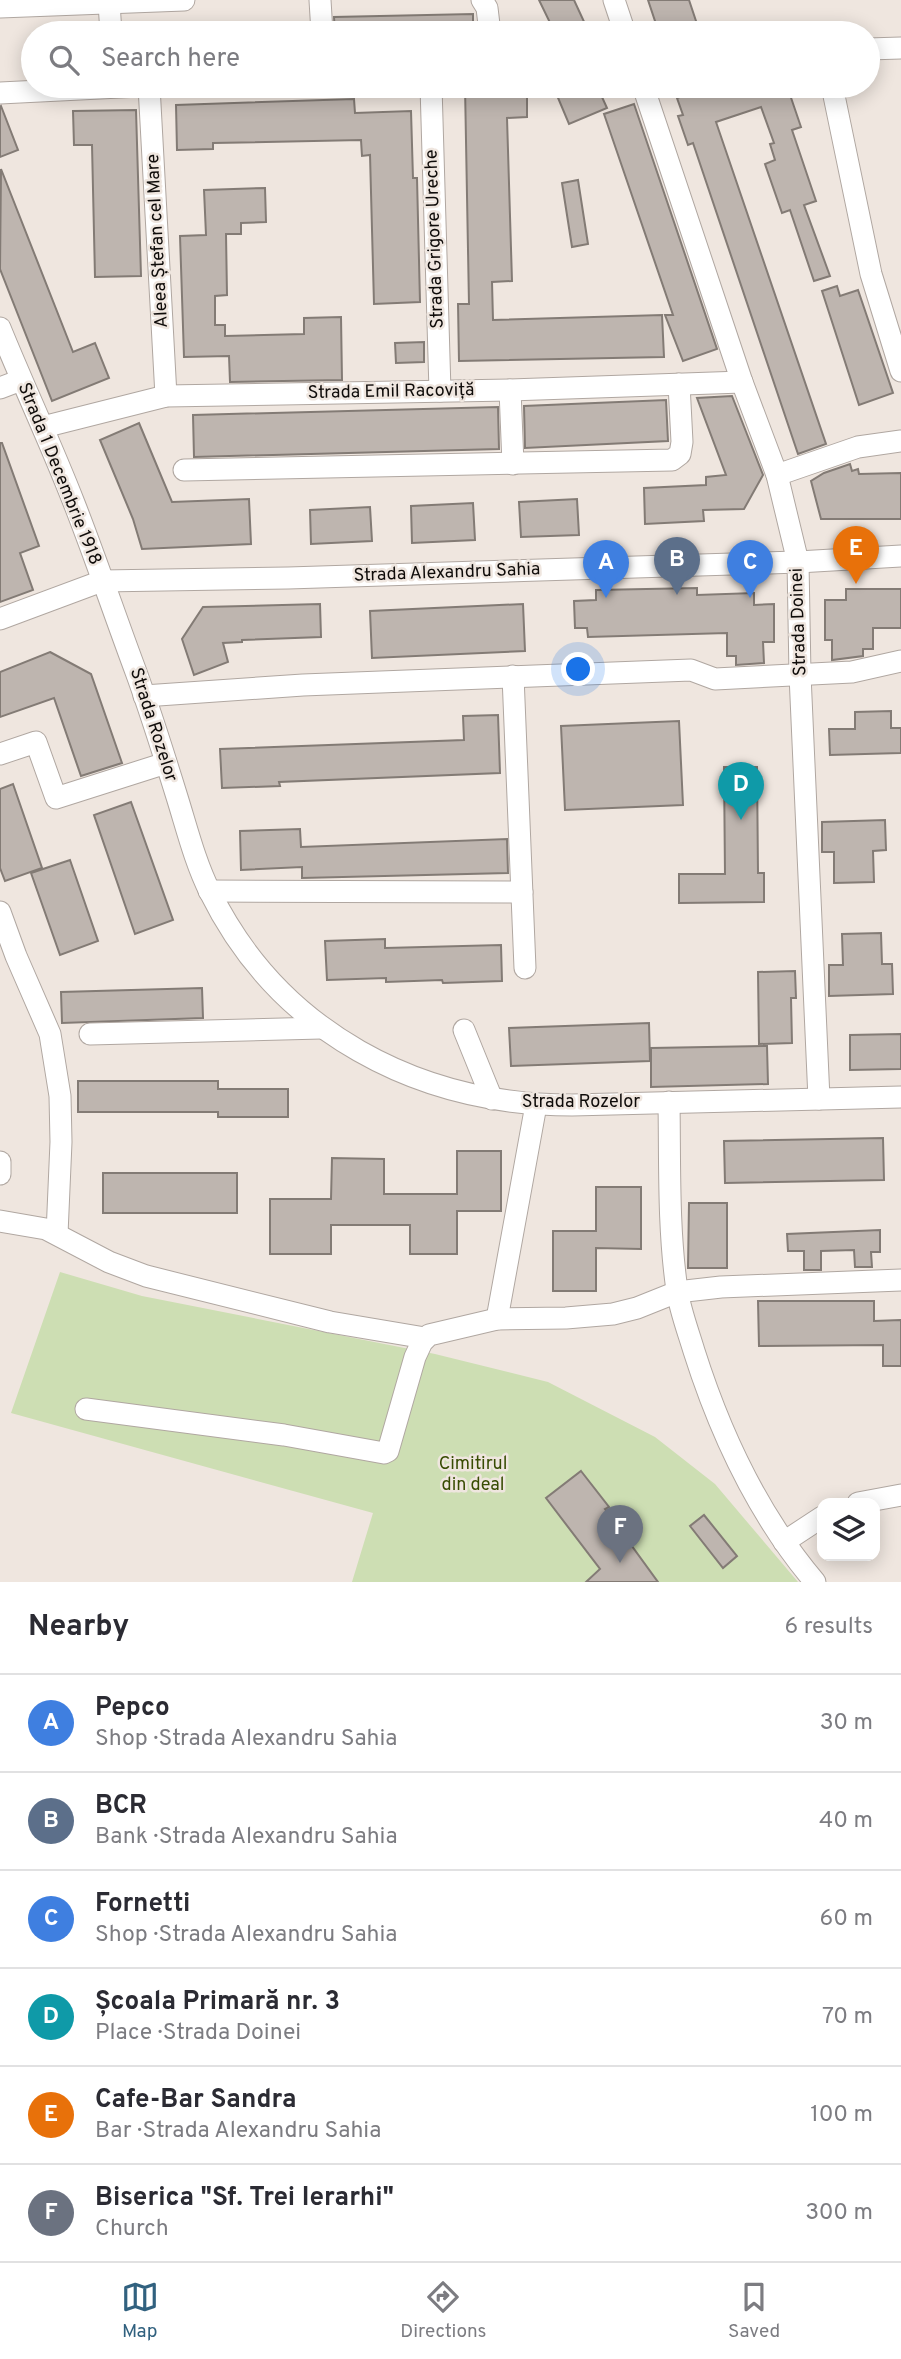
<!DOCTYPE html>
<html lang="en">
<head>
<meta charset="utf-8">
<style>
  body { margin:0; font-family:Overpass,sans-serif; background:#f7f7f7; color:#2b2b33 }
  .controls { position:absolute; right:21px; bottom:21px; display:grid; overflow:hidden; border-radius:14px; box-shadow:0 4px 18px #0003 }
  .controls button { width:63px; height:63px; display:grid; place-items:center; padding:0; border:0; border-bottom:2px solid #e1e1e2; background:#fff; color:#2b2b33; font:35px sans-serif }
  .you { position:absolute; left:579px; top:670px; width:24px; height:24px; margin:-18px; border:5px solid #fff; border-radius:50%; background:#1a73e8; box-shadow:0 0 0 10px #1a73e833 }
  .badge { display:grid; place-items:center; width:46px; height:46px; border-radius:50%; background:#31617f; color:#fff; font-size:23px; font-weight:700 }
  .pin { position:absolute; translate:-50% -58px; filter:drop-shadow(0 2px 4px #0008) }
  .pin::after { content:''; position:absolute; top:37px; width:24px; height:21px; background:inherit; clip-path:polygon(0 0,100% 0,50% 100%) }
  .list { margin:0; padding:0; list-style:none }
  h2 { display:flex; justify-content:space-between; align-items:center; height:91px; margin:0; padding:0 28px; font-size:30px }
  h2 small { font-size:23px; font-weight:400; color:#7c7c81 }
  .list li { display:grid; grid-template-columns:46px 1fr auto; gap:21px; align-items:center; box-sizing:border-box; height:98px; padding:0 28px; border-top:2px solid #e1e1e2 }
  .list b { display:block; font-size:26px; white-space:nowrap }
  .list p { margin:0; font-size:23px; white-space:nowrap; color:#7c7c81 }
  .list em { font-size:23px; font-style:normal; color:#7c7c81 }
  .icon { flex:none; width:38px; height:38px; fill:none; stroke:currentColor; stroke-width:2; stroke-linecap:round; stroke-linejoin:round }
  .map { position:relative; flex:none; width:901px; height:1582px; overflow:hidden }
  .search { position:absolute; background:#fff; box-shadow:0 4px 18px #0003; left:21px; right:21px; top:21px; height:77px; display:flex; align-items:center; gap:18px; box-sizing:border-box; padding:0 24px; border-radius:38px; color:#7c7c81; font-size:26px }
  .sheet { height:679px; background:#fff }
  nav { display:flex; justify-content:space-around; align-items:center; box-sizing:border-box; height:98px; border-top:2px solid #e1e1e2; background:#fff; font-size:19px; color:#7c7c81 }
  nav a { display:grid; justify-items:center; gap:4px }
  nav .on { color:#31617f }
  .map>svg:first-child { display:block }
</style>
</head>
<body>
<div class="map">
<svg width="901" height="1582" viewBox="0 0 901 1582">
  <rect width="100%" height="100%" fill="#efe6df"/>
  <polygon fill="#cddeb3" points="60,1272 142,1296 435,1354 548,1382 655,1437 715,1484 798,1582 352,1582 373,1513 11,1413"/>
  <g fill="#beb5af" stroke="#837b75" stroke-width="2">
    <polygon points="539,0 574,0 586,26 570,33 555,33"/>
    <polygon points="648,0 689,0 700,33 659,33"/>
    <polygon points="473,14 473,33 335,33 334,17"/>
    <polygon points="465,86 527,86 527,117 507,118 512,281 492,282 493,320 662,315 664,357 459,361 458,304 469,304"/>
    <polygon points="574,86 597,86 607,108 569,124 556,93"/>
    <polygon points="712,86 787,86 801,127 792,130 816,201 804,205 830,276 814,281 790,210 782,213 765,164 775,160 770,144 774,143 761,107 716,122 826,444 798,454 693,143 688,145 678,116 683,115 677,98"/>
    <polygon points="354,99 355,113 411,111 413,178 417,178 420,302 374,304 370,155 362,156 361,140 213,143 213,149 177,150 176,105"/>
    <polygon points="634,104 717,349 683,361 665,315 673,315 604,114"/>
    <polygon points="1,106 18,150 0,157 0,107"/>
    <polygon points="136,110 141,276 95,277 92,145 74,145 73,111"/>
    <polygon points="1,169 73,352 95,343 109,378 52,401 0,269"/>
    <polygon points="578,180 588,244 572,247 562,183"/>
    <polygon points="265,188 266,222 241,223 241,234 226,234 227,295 215,296 215,325 225,325 225,336 304,334 304,318 341,317 342,380 230,382 229,356 184,357 180,236 206,235 204,190"/>
    <polygon points="837,286 840,296 858,290 893,393 859,405 822,291"/>
    <polygon points="424,342 424,362 396,363 395,343"/>
    <polygon points="732,396 763,475 744,509 703,510 704,521 645,524 644,488 706,485 706,477 726,475 697,398"/>
    <polygon points="666,400 668,441 525,448 524,406"/>
    <polygon points="498,407 499,449 194,457 193,415"/>
    <polygon points="139,423 172,502 249,499 251,544 142,549 133,519 100,440"/>
    <polygon points="0,443 2,443 39,546 20,553 33,590 0,602"/>
    <polygon points="850,464 852,471 858,469 859,474 901,473 901,519 821,519 811,481 824,473"/>
    <polygon points="577,499 579,535 521,537 519,502"/>
    <polygon points="473,503 475,540 412,543 411,506"/>
    <polygon points="370,507 372,541 311,544 310,510"/>
    <polygon points="697,588 697,595 754,593 754,605 774,604 774,642 763,642 764,663 736,665 736,656 727,656 727,633 588,637 587,628 575,628 574,601 596,600 596,590"/>
    <polygon points="846,589 901,589 901,628 873,628 873,649 863,649 863,656 832,660 832,640 825,640 825,600 846,600"/>
    <polygon points="320,604 321,637 242,640 242,642 223,643 228,662 194,675 182,639 203,607"/>
    <polygon points="523,604 525,651 372,658 370,611"/>
    <polygon points="50,652 91,674 122,763 81,776 54,698 0,717 0,672"/>
    <polygon points="891,711 891,728 901,728 901,753 830,755 829,729 855,729 855,712"/>
    <polygon points="498,715 500,773 279,782 280,786 222,788 220,749 464,740 463,716"/>
    <polygon points="679,721 683,805 565,810 561,726"/>
    <polygon points="724,767 757,767 758,873 764,873 764,902 679,903 679,874 725,874"/>
    <polygon points="13,784 42,868 5,881 0,868 0,789"/>
    <polygon points="131,802 173,920 135,934 94,815"/>
    <polygon points="885,820 886,850 873,851 874,882 834,883 834,852 822,852 822,822"/>
    <polygon points="300,829 301,847 507,839 508,873 302,878 302,867 241,870 240,831"/>
    <polygon points="70,860 98,941 60,955 31,873"/>
    <polygon points="881,933 882,964 892,964 893,994 829,996 829,965 843,965 842,934"/>
    <polygon points="385,939 385,948 501,945 502,981 443,983 442,980 386,982 386,978 327,980 325,941"/>
    <polygon points="795,971 796,998 791,998 792,1043 759,1044 758,972"/>
    <polygon points="202,988 203,1018 62,1023 61,992"/>
    <polygon points="649,1023 650,1061 511,1066 509,1028"/>
    <polygon points="901,1034 901,1069 850,1070 850,1035"/>
    <polygon points="767,1046 768,1084 651,1087 651,1048"/>
    <polygon points="78,1081 218,1081 218,1089 288,1089 288,1117 218,1117 218,1112 78,1112"/>
    <polygon points="883,1138 884,1180 725,1183 724,1141"/>
    <polygon points="457,1151 501,1151 501,1211 457,1211 457,1254 410,1254 410,1225 331,1225 331,1254 270,1254 270,1199 331,1199 332,1158 384,1159 384,1194 457,1194"/>
    <rect x="103" y="1173" width="134" height="40"/>
    <polygon points="596,1187 641,1187 641,1249 596,1248 596,1291 553,1291 553,1231 596,1231"/>
    <polygon points="689,1203 727,1203 727,1268 688,1268"/>
    <polygon points="880,1230 880,1252 871,1252 872,1267 855,1267 854,1250 821,1251 821,1270 804,1270 804,1251 788,1251 787,1234"/>
    <polygon points="758,1301 874,1301 874,1321 901,1320 901,1366 883,1366 883,1345 759,1346"/>
    <polygon points="581,1471 609,1507 605,1509 658,1582 586,1582 600,1569 546,1498"/>
    <polygon points="704,1515 737,1556 723,1568 690,1526"/>
  </g>
  <g fill="none" stroke-linecap="round" stroke-linejoin="round">
    <defs>
      <g id="minor">
        <polyline points="320,0 322,33"/>
        <polyline points="482,0 487,8 490,33"/>
        <polyline points="614,0 625,33"/>
        <polyline points="109,3 111,33"/>
        <polyline points="0,7 184,0"/>
        <polyline points="868,49 901,48"/>
        <polyline points="149,86 166,396"/>
        <polyline points="431,86 440,391"/>
        <polyline points="643,86 742,382 777,475 798,562 800,675 819,1099"/>
        <polyline points="832,86 871,274 901,371"/>
        <polyline points="0,93 140,86"/>
        <path d="M0,328C24,387 51,444 74,503C96,559 115,616 136,672C151,713 164,755 177,797C187,829 195,862 210,892C279,1032 418,1105 572,1105L901,1097"/>
        <polyline points="0,388 21,380"/>
        <polyline points="510,390 513,464"/>
        <polyline points="43,427 166,396 510,390 742,382"/>
        <polyline points="184,470 672,460 680,454 682,442 679,384"/>
        <polyline points="777,475 858,447 901,441"/>
        <polyline points="0,619 102,581 288,578 798,562 901,556"/>
        <polyline points="513,676 525,968"/>
        <polyline points="144,696 303,685 691,670 715,679 852,672 901,661"/>
        <polyline points="0,754 36,742 56,798 166,763"/>
        <polyline points="209,891 522,892"/>
        <polyline points="0,912 16,956 50,1034 60,1096 61,1142 57,1234"/>
        <polyline points="464,1030 492,1099"/>
        <polyline points="90,1034 321,1028"/>
        <path d="M669,1102C670,1164 668,1228 677,1290C680,1310 688,1331 694,1351C720,1433 759,1516 815,1582"/>
        <polyline points="0,1162 0,1174"/>
        <polyline points="0,1221 46,1229 109,1262 146,1276 330,1322 425,1338"/>
        <polyline points="497,1319 536,1105"/>
        <polyline points="86,1409 284,1435 384,1453 388,1451 415,1357 422,1342 429,1335 497,1319 566,1318 613,1314 637,1308 677,1292 721,1287 901,1280"/>
        <polyline points="858,1503 901,1495"/>
        <polyline points="784,1542 822,1517"/>
      </g>
    </defs>
    <use href="#minor" stroke="#b0a7a1" stroke-width="23"/>
    <use href="#minor" stroke="#fff" stroke-width="21"/>
  </g>
  <g text-anchor="middle" dominant-baseline="central" stroke-width="5" stroke-linejoin="round" paint-order="stroke">
    <g font-size="18" fill="#0f0c0a" stroke="#efe6df">
      <text transform="translate(435 239) rotate(-92)">Strada Grigore Ureche</text>
      <text transform="translate(158 241) rotate(-93)">Aleea Ștefan cel Mare</text>
      <text transform="translate(391 392) rotate(-1)">Strada Emil Racoviță</text>
      <text transform="translate(59 474) rotate(68)">Strada 1 Decembrie 1918</text>
      <text transform="translate(447 573) rotate(-2)">Strada Alexandru Sahia</text>
      <text transform="translate(799 622) rotate(-92)">Strada Doinei</text>
      <text transform="translate(153 725) rotate(72)">Strada Rozelor</text>
      <text x="581" y="1102">Strada Rozelor</text>
    </g>
    <g font-size="18" fill="#384c03" stroke="#efe6df">
      <text x="473" y="1464">Cimitirul<tspan x="473" dy="21">din deal</tspan></text>
    </g>
  </g>
</svg>
<div class="controls">
<button><svg class="icon" aria-label="layers" viewBox="0 0 24 24"><path d="M12 4l9 5-9 5-9-5zM3 14l9 5 9-5"/></svg></button>
</div>
<div class="you"></div>
<div class="pin badge" style="left:606px;top:598px;background:#3f7fe0">A</div>
<div class="pin badge" style="left:677px;top:595px;background:#5c6f8a">B</div>
<div class="pin badge" style="left:750px;top:598px;background:#3f7fe0">C</div>
<div class="pin badge" style="left:741px;top:820px;background:#0f9aa8">D</div>
<div class="pin badge" style="left:856px;top:584px;background:#e8710a">E</div>
<div class="pin badge" style="left:620px;top:1563px;background:#6b7280">F</div>
<div class="search"><svg class="icon" aria-label="search" viewBox="0 0 24 24"><circle cx="10" cy="10" r="6"/><path d="M15 15l6 6"/></svg>Search here</div>
</div>
<section class="sheet">
<h2>Nearby<small>6 results</small></h2>
<ul class="list">
<li><span class="badge" style="background:#3f7fe0">A</span><div><b>Pepco</b><p>Shop · Strada Alexandru Sahia</p></div><em>30 m</em></li>
<li><span class="badge" style="background:#5c6f8a">B</span><div><b>BCR</b><p>Bank · Strada Alexandru Sahia</p></div><em>40 m</em></li>
<li><span class="badge" style="background:#3f7fe0">C</span><div><b>Fornetti</b><p>Shop · Strada Alexandru Sahia</p></div><em>60 m</em></li>
<li><span class="badge" style="background:#0f9aa8">D</span><div><b>Școala Primară nr. 3</b><p>Place · Strada Doinei</p></div><em>70 m</em></li>
<li><span class="badge" style="background:#e8710a">E</span><div><b>Cafe-Bar Sandra</b><p>Bar · Strada Alexandru Sahia</p></div><em>100 m</em></li>
<li><span class="badge" style="background:#6b7280">F</span><div><b>Biserica &quot;Sf. Trei Ierarhi&quot;</b><p>Church</p></div><em>300 m</em></li>
</ul>
</section>
<nav>
<a class="on"><svg class="icon" aria-label="map" viewBox="0 0 24 24"><path d="M3 6l6-2 6 2 6-2v14l-6 2-6-2-6 2zM9 4v14M15 6v14"/></svg>Map</a>
<a><svg class="icon" aria-label="directions" viewBox="0 0 24 24"><path d="M12 3l9 9-9 9-9-9zM9 14v-3h6M13 9l2 2-2 2"/></svg>Directions</a>
<a><svg class="icon" aria-label="saved" viewBox="0 0 24 24"><path d="M7 4h10v16l-5-4-5 4z"/></svg>Saved</a>
</nav>
</body>
</html>
